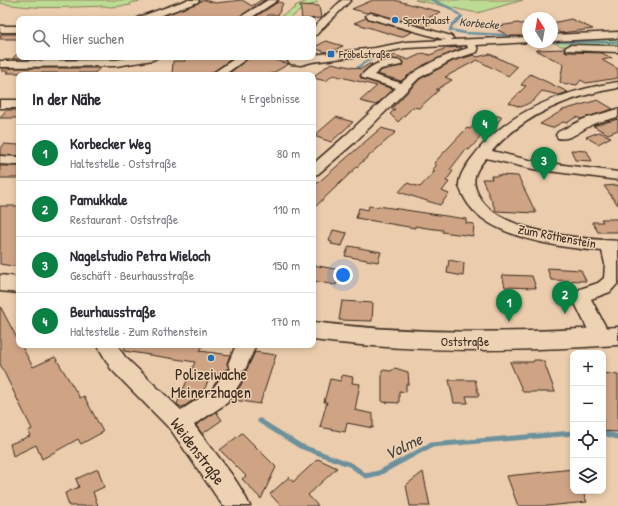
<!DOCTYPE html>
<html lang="de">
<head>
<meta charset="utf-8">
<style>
  body { margin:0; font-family:"Patrick Hand",sans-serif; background:#f2f2f3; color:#2b2b33 }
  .controls { position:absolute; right:12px; bottom:12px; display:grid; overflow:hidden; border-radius:8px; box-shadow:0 2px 6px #0003 }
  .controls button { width:36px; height:36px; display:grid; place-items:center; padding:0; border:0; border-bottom:1px solid #e1e1e2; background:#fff; color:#2b2b33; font:20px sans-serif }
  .compass { position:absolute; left:522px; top:12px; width:36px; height:36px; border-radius:50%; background:#fff; box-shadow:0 2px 6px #0003; rotate:349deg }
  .you { position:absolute; left:343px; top:275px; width:14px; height:14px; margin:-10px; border:3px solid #fff; border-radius:50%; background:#1a73e8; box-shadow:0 0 0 6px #1a73e833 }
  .badge { display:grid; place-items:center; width:26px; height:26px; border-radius:50%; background:#0b8043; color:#fff; font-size:13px; font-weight:700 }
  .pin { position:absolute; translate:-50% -33px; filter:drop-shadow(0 1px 2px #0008) }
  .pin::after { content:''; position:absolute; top:21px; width:14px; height:12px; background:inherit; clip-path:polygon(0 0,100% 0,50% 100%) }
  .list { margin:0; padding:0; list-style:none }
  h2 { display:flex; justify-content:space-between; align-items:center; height:52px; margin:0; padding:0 16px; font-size:17px }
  h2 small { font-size:13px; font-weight:400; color:#7c7c81 }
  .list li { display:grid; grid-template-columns:26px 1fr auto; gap:12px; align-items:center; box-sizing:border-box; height:56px; padding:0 16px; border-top:1px solid #e1e1e2 }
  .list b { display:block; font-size:15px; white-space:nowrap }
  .list p { margin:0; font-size:13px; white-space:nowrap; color:#7c7c81 }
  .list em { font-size:13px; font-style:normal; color:#7c7c81 }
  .icon { flex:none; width:22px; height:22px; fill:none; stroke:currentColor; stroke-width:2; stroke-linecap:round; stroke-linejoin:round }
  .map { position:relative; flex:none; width:618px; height:506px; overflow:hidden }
  .search { position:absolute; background:#fff; box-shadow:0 2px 6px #0003; left:16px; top:16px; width:300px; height:44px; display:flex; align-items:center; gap:10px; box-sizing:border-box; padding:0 14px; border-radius:8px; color:#7c7c81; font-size:15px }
  .panel { position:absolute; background:#fff; box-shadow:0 2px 6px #0003; left:16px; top:72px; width:300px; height:276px; border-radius:8px }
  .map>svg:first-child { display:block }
</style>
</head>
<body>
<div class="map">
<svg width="618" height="506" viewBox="0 0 618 506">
  <rect width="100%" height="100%" fill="#ebccad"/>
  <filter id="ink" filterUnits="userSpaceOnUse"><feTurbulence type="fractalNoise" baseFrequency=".025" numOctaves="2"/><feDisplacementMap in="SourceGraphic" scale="8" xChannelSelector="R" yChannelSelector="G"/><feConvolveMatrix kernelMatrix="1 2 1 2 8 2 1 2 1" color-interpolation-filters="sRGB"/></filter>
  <g filter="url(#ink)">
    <g fill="#bedb93" stroke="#7c8258">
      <path d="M0,0H146L130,3L131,5L110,7L105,6C70,7 34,10 0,3Z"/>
      <polygon points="306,0 316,0 318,2 302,9 289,19 276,19 295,8 295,6 307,1"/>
      <polygon points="415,0 523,0 477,13"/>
      <polygon points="618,38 618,47 568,46 561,46 552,42"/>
    </g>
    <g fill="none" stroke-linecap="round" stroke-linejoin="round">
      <g stroke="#6d919c" stroke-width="2.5">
        <polyline points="432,0 450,8 462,17 452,25 450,30 465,33 506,35"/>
        <polyline points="557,42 618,42"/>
        <polyline points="355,70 365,62 378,56"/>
      </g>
      <g stroke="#6d919c" stroke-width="5">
        <polyline points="260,421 300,446 351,465 366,476 379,473 431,445 573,433"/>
        <polyline points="603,433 618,437"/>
      </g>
    </g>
    <g fill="#cea485" stroke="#3b2a1e">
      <polygon points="204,0 216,3 242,0 252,6 261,0 265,0 236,19 155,19"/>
      <polygon points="373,0 394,0 441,12 423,20 432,23 424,27 371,12 367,13 352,9"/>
      <polygon points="278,2 283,3 278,15 268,15 267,19 252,19"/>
      <polygon points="300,5 319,6 321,18 302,19"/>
      <polygon points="366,18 368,19 412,32 401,37 354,23"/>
      <polygon points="571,19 593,29 561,33 552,29 552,23"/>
      <polygon points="518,23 521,24 528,23 528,36 509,36 492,27"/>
      <polygon points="1,34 19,34 19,39 0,39"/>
      <polygon points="326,41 343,46 332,51 326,52 313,48"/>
      <polygon points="460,47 462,48 424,65 401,81 377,74 382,70 402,66 403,62 401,60 388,59 395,55 408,60 423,53 430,55 446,48"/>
      <polygon points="564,49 566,52 602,53 612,58 602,60 618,69 618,78 586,83 581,80 577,85 570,84 566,85 560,82 563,64 536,50"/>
      <polygon points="17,54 19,55 19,57 109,57 108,59 12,59"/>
      <polygon points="490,54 517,67 508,76 477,60 445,77 452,80 436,90 439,90 419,108 413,107 398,122 390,114 395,109 391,109 420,79 453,61 474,55 477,57"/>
      <polygon points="183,57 234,57 209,75 172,75 173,61 185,61"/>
      <polygon points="250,57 264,57 289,64 269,75 227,75"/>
      <polygon points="331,63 361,69 369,64 372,64 364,71 360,77 363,79 393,89 376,105 360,101 377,86 333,75 326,81 313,78 316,77 314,76"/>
      <polygon points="3,68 100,68 96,72 93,73 6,73 8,71 1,71"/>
      <polygon points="530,74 568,92 559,95 542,91 533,101 521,107 509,103 526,86 521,85"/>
      <polygon points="598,100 613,109 581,119 576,117 567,123 563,122 552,128 540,124 563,110"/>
      <polygon points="6,110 19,110 19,118 0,118"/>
      <polygon points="484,113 502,117 495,126 491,125 469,150 466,149 452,167 450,170 453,171 446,181 449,182 442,191 449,194 440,205 399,192 407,183 420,187 435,171 432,170 436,166 436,164 434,163 467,128 470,129"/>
      <polygon points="336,117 353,122 331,142 314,136"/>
      <polygon points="618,119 618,130 608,134 593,126"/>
      <polygon points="381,128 396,132 361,163 313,209 313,187"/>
      <polygon points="599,132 611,137 598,144 586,137"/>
      <polygon points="4,144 19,145 19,156 0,155 0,150"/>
      <polygon points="571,150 587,151 592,161 575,160"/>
      <rect x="0" y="166" width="19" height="12"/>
      <polygon points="498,175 518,176 536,213 496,211 482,179 492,179 491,176 499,176"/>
      <polygon points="618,185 618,205 604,186"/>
      <polygon points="0,206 19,206 19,267 0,264"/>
      <polygon points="369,206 377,207 378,206 466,219 466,223 474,224 473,236 442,232 443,230 427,228 415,226 415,228 356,218 359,208 368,210"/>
      <polygon points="601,219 618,219 618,232 598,232 592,222 603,222"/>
      <polygon points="333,230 347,233 342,246 331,244 332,242 329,241"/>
      <polygon points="349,246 381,252 378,262 345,256"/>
      <polygon points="449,260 464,263 463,276 447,273"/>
      <polygon points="313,265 340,270 336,285 313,281"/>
      <polygon points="547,268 581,270 586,281 551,280"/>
      <polygon points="502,275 532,276 536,288 505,287"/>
      <polygon points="342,301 373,303 372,321 339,320"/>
      <polygon points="0,306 19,342 19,345 21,345 33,367 55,357 80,398 84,396 103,432 81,444 78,439 42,459 36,445 13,456 10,444 30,436 28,431 32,429 0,364"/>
      <polygon points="125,345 203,345 200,351 230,355 227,363 229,368 225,370 221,375 211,374 202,395 200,394 201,395 183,407 179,406 177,404 195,362 124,351"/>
      <polygon points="255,352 276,355 260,404 234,400 239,388 245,378 243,372 246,371"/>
      <polygon points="534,360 540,360 544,362 555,392 523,392 510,362 533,362"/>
      <polygon points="395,368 408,372 409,384 406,384 406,392 399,391 399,403 382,402 382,370 391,371"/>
      <polygon points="603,373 618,375 618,432 604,431 603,425"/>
      <polygon points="342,375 353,377 352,383 360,384 355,410 373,414 373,428 347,423 345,432 320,427 327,402 324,402 330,379 341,381"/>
      <polygon points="449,380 475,380 479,396 466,396 468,403 454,403"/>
      <polygon points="216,412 222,420 202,434 196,425"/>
      <polygon points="242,433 276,467 261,499 242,479 246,476 220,450"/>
      <polygon points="318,459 337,468 308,495 318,506 281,506 270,494 289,477 293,482"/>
      <polygon points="98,469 104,487 93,492 98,506 69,506 65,493 79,487 76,479"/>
      <polygon points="573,469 573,491 582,491 587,502 547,506 518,506 507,476"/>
      <polygon points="423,472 430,506 410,506 406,485"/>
    </g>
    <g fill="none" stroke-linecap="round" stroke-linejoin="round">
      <defs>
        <g id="minor">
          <polygon points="187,0 199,0 198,2 151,19 137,19 139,17"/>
          <polygon points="268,0 278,0 249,19 237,19"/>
          <polygon points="342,0 351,0 316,35 313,36 313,28"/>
          <path d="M371,13L451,36L453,38L451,40L528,37V42H532L476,45L478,50L477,52L452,60L419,78L354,143L318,174L313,175V164L344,137L396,88L363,78L361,76C370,65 386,57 401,61L402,63L401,65L381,69L374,75L401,83C420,65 444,56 468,48L467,45L406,48L375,54L312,62L301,65L291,64L286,59L287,57H297L298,59H301L303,57H313V55L375,48L406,42L446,40L368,18L366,16L368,14Z"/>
          <rect x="0" y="26" width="19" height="6"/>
          <polygon points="618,32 618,38 552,41 552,35"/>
          <polygon points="570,45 618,46 618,52 566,50 565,48"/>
          <polygon points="133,57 158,57 153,60 116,66 0,67 0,61 116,60"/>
          <polygon points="237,57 249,57 224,75 210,75"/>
          <path d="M618,82V88C570,96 525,114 492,151L533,161L618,172V180L533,169L486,158C475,171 470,180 479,196C499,233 581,239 618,241V283L610,292L591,299L611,337L608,342L601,344L594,342L573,299L580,289L598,283L604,278L605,264L602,251C562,248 486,238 465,199C463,195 460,190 459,185C459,175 466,166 472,158C506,111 563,91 618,82Z"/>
          <rect x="0" y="100" width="19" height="8"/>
          <path d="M618,109V117C610,119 601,121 593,124C582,129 571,141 558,138L556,135L558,132L584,119Z"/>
          <polygon points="0,156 19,157 19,165 0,164"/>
          <path d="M100,345H120L119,348L125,357L181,410L211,391L226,371L231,369L228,364L236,345H256L245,370L241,371L244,377L227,403L194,425C213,451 237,477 250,506H223L171,430L111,369L99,348Z"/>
        </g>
        <g id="major">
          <polygon points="0,275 19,277 19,293 0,291"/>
          <path d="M313,322C415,335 516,333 618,327V345C516,352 415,353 313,340Z"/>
        </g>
      </defs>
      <use href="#minor" stroke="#3b2a1e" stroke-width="3"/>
      <use href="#major" stroke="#3b2a1e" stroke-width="3"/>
      <use href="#minor" fill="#edd2b4" fill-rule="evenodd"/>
      <use href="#major" fill="#edd2b4" fill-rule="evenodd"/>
    </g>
  </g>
  <g fill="#1f6fb2" stroke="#edd2b4" stroke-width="1.5">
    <circle cx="395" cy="20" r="4"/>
    <rect x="327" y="50" width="8" height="8" rx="2"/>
    <circle cx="211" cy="358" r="4"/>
  </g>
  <g text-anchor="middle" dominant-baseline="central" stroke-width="3" stroke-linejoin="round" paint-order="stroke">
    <g font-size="11" fill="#3b2a1e" stroke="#edd2b4" text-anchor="start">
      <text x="403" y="20">Sportpalast</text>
      <text x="339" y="54">Fröbelstraße</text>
    </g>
    <g font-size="12" font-style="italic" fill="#47443e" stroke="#edd2b4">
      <text transform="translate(479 23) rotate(5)">Korbecke</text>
    </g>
    <g font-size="13" fill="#3b2a1e" stroke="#edd2b4">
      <text transform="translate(557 236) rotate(11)">Zum Rothenstein</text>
      <text x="465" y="341">Oststraße</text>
    </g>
    <g font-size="16" fill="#3b2a1e" stroke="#edd2b4">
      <text x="211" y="374">Polizeiwache<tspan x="211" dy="18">Meinerzhagen</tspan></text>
    </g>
    <g font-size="16" fill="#3b2a1e" stroke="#edd2b4">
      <text transform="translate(198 451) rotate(53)">Weidenstraße</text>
    </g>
    <g font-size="17" font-style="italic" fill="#47443e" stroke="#edd2b4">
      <text transform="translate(403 446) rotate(-26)">Volme</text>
    </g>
  </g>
</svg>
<div class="controls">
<button>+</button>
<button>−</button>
<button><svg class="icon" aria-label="locate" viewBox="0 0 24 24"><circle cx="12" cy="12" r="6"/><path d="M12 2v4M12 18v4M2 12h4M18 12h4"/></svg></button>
<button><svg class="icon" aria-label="layers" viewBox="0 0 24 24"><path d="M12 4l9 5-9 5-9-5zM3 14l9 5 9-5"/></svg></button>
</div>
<svg class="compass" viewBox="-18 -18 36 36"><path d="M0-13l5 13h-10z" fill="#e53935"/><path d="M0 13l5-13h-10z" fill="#7c7c81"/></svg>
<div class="you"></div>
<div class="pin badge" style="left:509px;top:322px">1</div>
<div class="pin badge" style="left:565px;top:314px">2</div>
<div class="pin badge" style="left:544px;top:180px">3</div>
<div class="pin badge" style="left:485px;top:143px">4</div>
<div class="search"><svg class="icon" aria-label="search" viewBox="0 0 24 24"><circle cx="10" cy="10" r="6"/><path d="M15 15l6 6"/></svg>Hier suchen</div>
<section class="panel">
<h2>In der Nähe<small>4 Ergebnisse</small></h2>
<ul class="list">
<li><span class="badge">1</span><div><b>Korbecker Weg</b><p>Haltestelle · Oststraße</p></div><em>80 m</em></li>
<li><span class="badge">2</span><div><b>Pamukkale</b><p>Restaurant · Oststraße</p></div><em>110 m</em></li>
<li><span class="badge">3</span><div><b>Nagelstudio Petra Wieloch</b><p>Geschäft · Beurhausstraße</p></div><em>150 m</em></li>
<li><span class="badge">4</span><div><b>Beurhausstraße</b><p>Haltestelle · Zum Rothenstein</p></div><em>170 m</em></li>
</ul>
</section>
</div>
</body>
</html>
